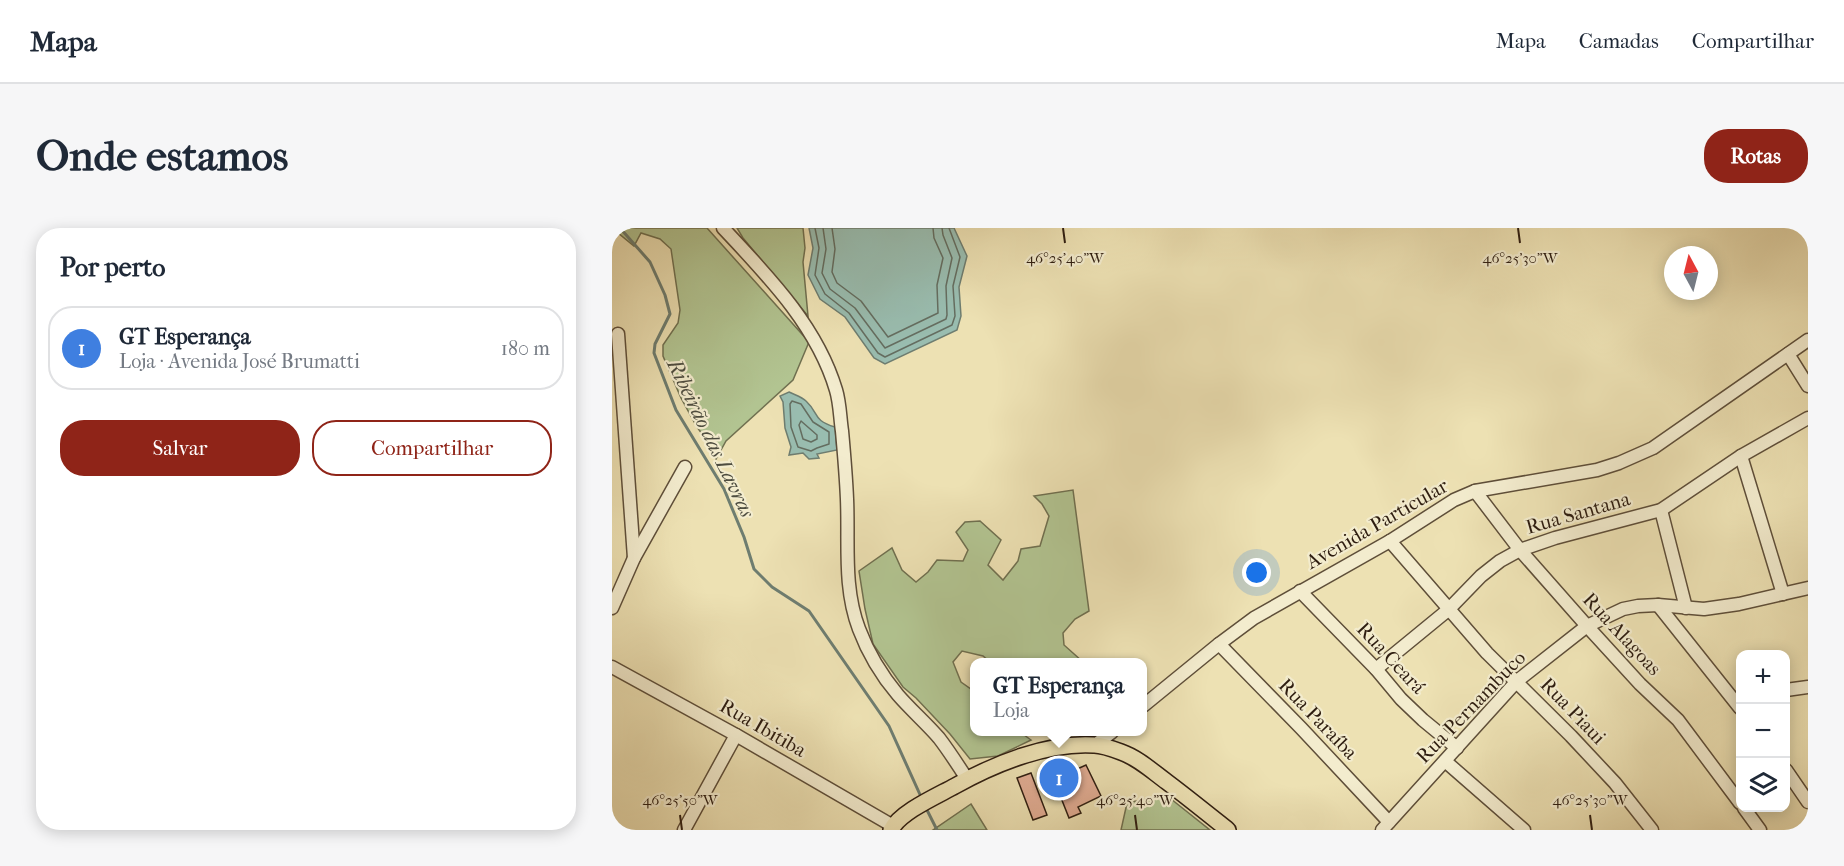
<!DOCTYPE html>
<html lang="pt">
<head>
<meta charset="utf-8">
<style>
  body { margin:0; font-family:"IM FELL French Canon",serif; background:#f6f6f7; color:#1f2937 }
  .controls { position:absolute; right:18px; bottom:18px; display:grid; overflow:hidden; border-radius:12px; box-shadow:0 3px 15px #0003 }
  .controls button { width:54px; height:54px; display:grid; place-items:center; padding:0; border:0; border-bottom:2px solid #e0e1e3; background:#fff; color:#1f2937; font:30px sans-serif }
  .compass { position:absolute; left:1052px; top:18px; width:54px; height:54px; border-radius:50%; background:#fff; box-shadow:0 3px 15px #0003; rotate:353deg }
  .you { position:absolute; left:645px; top:345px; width:21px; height:21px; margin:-15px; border:4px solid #fff; border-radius:50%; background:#1a73e8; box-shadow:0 0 0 9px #1a73e833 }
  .badge { display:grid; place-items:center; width:39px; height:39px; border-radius:50%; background:#8f2418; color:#fff; font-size:20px; font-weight:700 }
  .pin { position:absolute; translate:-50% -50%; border:3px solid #fff; box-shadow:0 2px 6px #0006 }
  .popup { position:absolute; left:358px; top:430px; width:177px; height:78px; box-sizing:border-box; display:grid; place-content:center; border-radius:12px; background:#fff; filter:drop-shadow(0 2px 4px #0005); font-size:20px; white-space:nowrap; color:#747a83 }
  .popup b { font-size:22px; color:#1f2937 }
  .popup::after { content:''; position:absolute; left:50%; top:100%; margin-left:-12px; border:12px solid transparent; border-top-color:#fff }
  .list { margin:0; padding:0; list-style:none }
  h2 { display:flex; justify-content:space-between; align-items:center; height:78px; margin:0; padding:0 24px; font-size:26px }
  h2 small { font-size:20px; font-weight:400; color:#747a83 }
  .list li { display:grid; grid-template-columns:39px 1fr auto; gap:18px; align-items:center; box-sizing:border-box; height:84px; margin:0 12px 12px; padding:0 12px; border:2px solid #e0e1e3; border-radius:24px }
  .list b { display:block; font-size:22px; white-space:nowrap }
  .list p { margin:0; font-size:20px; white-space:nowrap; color:#747a83 }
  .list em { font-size:20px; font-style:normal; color:#747a83 }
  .actions { display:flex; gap:12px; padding:18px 24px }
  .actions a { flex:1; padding:14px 0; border:2px solid #8f2418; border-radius:24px; text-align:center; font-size:21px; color:#8f2418 }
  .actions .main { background:#8f2418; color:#fff }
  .icon { flex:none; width:33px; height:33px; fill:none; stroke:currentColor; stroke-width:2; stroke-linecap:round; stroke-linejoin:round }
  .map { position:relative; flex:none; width:1196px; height:602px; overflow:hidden; border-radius:24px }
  header { display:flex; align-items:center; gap:36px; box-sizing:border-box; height:84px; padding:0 30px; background:#fff; border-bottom:2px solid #e0e1e3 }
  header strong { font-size:28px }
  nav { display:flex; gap:33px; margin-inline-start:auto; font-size:21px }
  .intro { display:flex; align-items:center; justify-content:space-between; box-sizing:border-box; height:144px; padding:0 36px }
  h1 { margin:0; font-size:42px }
  .button { padding:15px 27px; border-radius:24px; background:#8f2418; color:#fff; font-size:21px; font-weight:700 }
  main { display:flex; gap:36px; padding:0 36px }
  aside { flex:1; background:#fff; border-radius:24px; box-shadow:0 3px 15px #0003 }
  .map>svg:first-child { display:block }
</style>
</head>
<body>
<header>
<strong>Mapa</strong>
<nav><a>Mapa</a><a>Camadas</a><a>Compartilhar</a></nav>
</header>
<div class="intro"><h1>Onde estamos</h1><a class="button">Rotas</a></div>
<main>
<aside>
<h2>Por perto<small></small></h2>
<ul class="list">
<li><span class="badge" style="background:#3f7fe0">1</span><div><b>GT Esperança</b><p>Loja · Avenida José Brumatti</p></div><em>180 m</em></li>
</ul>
<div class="actions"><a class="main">Salvar</a><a>Compartilhar</a></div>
</aside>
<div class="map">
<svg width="1196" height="602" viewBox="0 0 1196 602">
  <rect width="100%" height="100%" fill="#ede1b3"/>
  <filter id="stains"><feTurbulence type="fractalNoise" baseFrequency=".00333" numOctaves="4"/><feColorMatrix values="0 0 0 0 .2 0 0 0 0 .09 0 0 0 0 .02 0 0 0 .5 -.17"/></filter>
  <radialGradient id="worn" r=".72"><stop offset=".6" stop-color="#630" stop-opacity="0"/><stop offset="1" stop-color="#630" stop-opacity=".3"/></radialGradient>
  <g fill="#b2c491" stroke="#707050" stroke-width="1.5">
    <polygon points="0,0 95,0 197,114 181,152 114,213 104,231 96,214 85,199 69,170 51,128 51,117 66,95 68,82 59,21 48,11 29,5 22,18"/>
    <polygon points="125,0 191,0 193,20 191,34 196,88 131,10"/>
    <polygon points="461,262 477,383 463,391 451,405 452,417 471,434 378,434 371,428 350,423 341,434 349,454 363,464 363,504 408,504 419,512 386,528 358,531 338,506 304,470 291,459 261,416 253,381 247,343 280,320 290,342 304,354 316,344 325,332 351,333 356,322 344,304 353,294 368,293 389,312 376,337 391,352 406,333 409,321 428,318 437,288 430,276 422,268"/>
    <polygon points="554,567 598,602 509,602 515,575"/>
    <polygon points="359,576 375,602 321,602"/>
  </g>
  <g fill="#99bdb0" stroke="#6e7d70" stroke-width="1.5">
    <polygon points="197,0 342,0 355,28 347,59 349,88 345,102 273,136 262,130 233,89 208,71 196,47 201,20"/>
    <path d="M177,164C183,167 190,169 194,173C208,186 200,192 223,199L225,222L205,226L207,230L197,231L191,225L177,227L179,219L173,200L171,174L168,168Z"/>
  </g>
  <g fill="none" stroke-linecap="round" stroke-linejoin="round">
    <g stroke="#646d60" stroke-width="1.5">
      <polyline points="203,0 207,20 203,47 213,66 237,85 266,125 273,129 340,97 343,88 341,58 348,29 337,0"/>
      <polyline points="211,0 214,21 210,45 218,61 243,80 273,120 334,91 335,87 334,58 340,30 331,7 330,0"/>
      <polyline points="220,0 223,21 220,44 225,55 249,73 276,109 326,85 325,57 331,30 322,10 321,0"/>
      <polygon points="180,173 189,176 201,194 217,204 217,216 205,220 199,223 186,219 179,199 178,176"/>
      <polygon points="189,193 205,207 205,211 199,214 191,211 187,197"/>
    </g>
    <g stroke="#6e7d70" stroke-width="3">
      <polyline points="8,0 38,34 53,67 58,86 43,116 42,125 64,182 112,261 132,309 142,341 160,359 197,383 277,498 310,571"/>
      <polyline points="314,580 325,602"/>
    </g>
  </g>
  <g fill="#e1ac93" stroke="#2e1d10" stroke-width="1.5">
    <polygon points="474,537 489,568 466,579 469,585 457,590 440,547 450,542 452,547"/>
    <polygon points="419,545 435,587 421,592 405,550"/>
  </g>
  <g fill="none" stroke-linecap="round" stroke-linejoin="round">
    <defs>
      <g id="minor">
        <path d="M111,0C156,48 205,98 224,162C228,175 228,190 230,203C232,225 234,248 235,271C237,315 231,359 247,401C256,425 270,448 286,467C299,482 314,495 327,510C337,523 346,537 355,551"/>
        <polyline points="6,106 22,330"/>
        <polyline points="1176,126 1196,158"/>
        <polyline points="1129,228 1171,366"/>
        <polyline points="863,263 908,322 975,398 1028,456 1066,492 1128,575"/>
        <polyline points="1049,282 1074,380"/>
        <polyline points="778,313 875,425 959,508 1003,555 1040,602"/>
        <polyline points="688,363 764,441 789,471 811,492 845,520"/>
        <polyline points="1046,377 1128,480"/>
        <polyline points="0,380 22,330 73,239"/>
        <polyline points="607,416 689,500 777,594"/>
        <polyline points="0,439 124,507 281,598"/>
        <polyline points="764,441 836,382 869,348 888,333 908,322 943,310 1049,282 1129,228 1196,190"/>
        <polyline points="1174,462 1196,459"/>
        <polyline points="531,478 607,416 642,390 778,313 842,272 863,263 985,242 1007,235 1041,220 1196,112"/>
        <polyline points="483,517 500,504"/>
        <polyline points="833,533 912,602"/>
        <polyline points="1174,542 1196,574"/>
        <polyline points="1132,580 1148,602"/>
        <polyline points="72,602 124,507"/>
        <polyline points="770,602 905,453 975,398 1011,381 1026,378 1046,377 1092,381 1127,376 1196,360"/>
      </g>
      <path id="major" d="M279,602C288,584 325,568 343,558C382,536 436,514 482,517C490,517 501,521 509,524C526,530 540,543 555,554C575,569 596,586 616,602"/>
    </defs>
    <use href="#minor" stroke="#5e4e39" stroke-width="15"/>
    <use href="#major" stroke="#2e1d10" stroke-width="18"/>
    <use href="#minor" stroke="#f3ecce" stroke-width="12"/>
    <use href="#major" stroke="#ede1b3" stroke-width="15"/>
  </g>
  <path fill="none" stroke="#2e1d10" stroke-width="2" d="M451,0L453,15M906,0L908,15M68,587L70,602M523,587L525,602M978,587L980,602"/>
  <g text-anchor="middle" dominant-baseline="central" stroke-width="4.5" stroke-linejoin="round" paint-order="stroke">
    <g font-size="20" fill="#2e1d10" stroke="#f3ecce">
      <text transform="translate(966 285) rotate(-16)">Rua Santana</text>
      <text transform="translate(765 296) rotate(-30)">Avenida Particular</text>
      <text transform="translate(1010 406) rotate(47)">Rua Alagoas</text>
      <text transform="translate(779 430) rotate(47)">Rua Ceará</text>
      <text transform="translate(859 479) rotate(-46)">Rua Pernambuco</text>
      <text transform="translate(961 483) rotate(46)">Rua Piaui</text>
      <text transform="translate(706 491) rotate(46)">Rua Paraíba</text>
      <text transform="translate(151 500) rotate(30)">Rua Ibitiba</text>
    </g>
    <g font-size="21" font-style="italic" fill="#4e4d40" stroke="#f3ecce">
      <text transform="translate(99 210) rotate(64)">Ribeirão das Lavras</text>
    </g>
  </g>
  <g font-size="15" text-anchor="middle" fill="#2e1d10" stroke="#f3ecce" stroke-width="4.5" stroke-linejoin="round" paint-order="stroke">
    <text x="453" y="35">46°25'40"W</text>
    <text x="908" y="35">46°25'30"W</text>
    <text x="68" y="577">46°25'50"W</text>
    <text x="523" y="577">46°25'40"W</text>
    <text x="978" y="577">46°25'30"W</text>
  </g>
  <rect width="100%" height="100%" filter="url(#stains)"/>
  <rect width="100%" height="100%" fill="url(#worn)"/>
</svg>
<div class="controls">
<button>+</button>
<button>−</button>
<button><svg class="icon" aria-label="layers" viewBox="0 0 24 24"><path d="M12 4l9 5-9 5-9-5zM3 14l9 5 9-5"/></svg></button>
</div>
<svg class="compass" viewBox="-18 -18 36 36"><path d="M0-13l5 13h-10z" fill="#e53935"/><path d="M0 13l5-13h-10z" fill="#747a83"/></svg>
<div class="you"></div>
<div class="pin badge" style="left:447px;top:550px;background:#3f7fe0">1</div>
<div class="popup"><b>GT Esperança</b>Loja</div>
</div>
</main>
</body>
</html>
